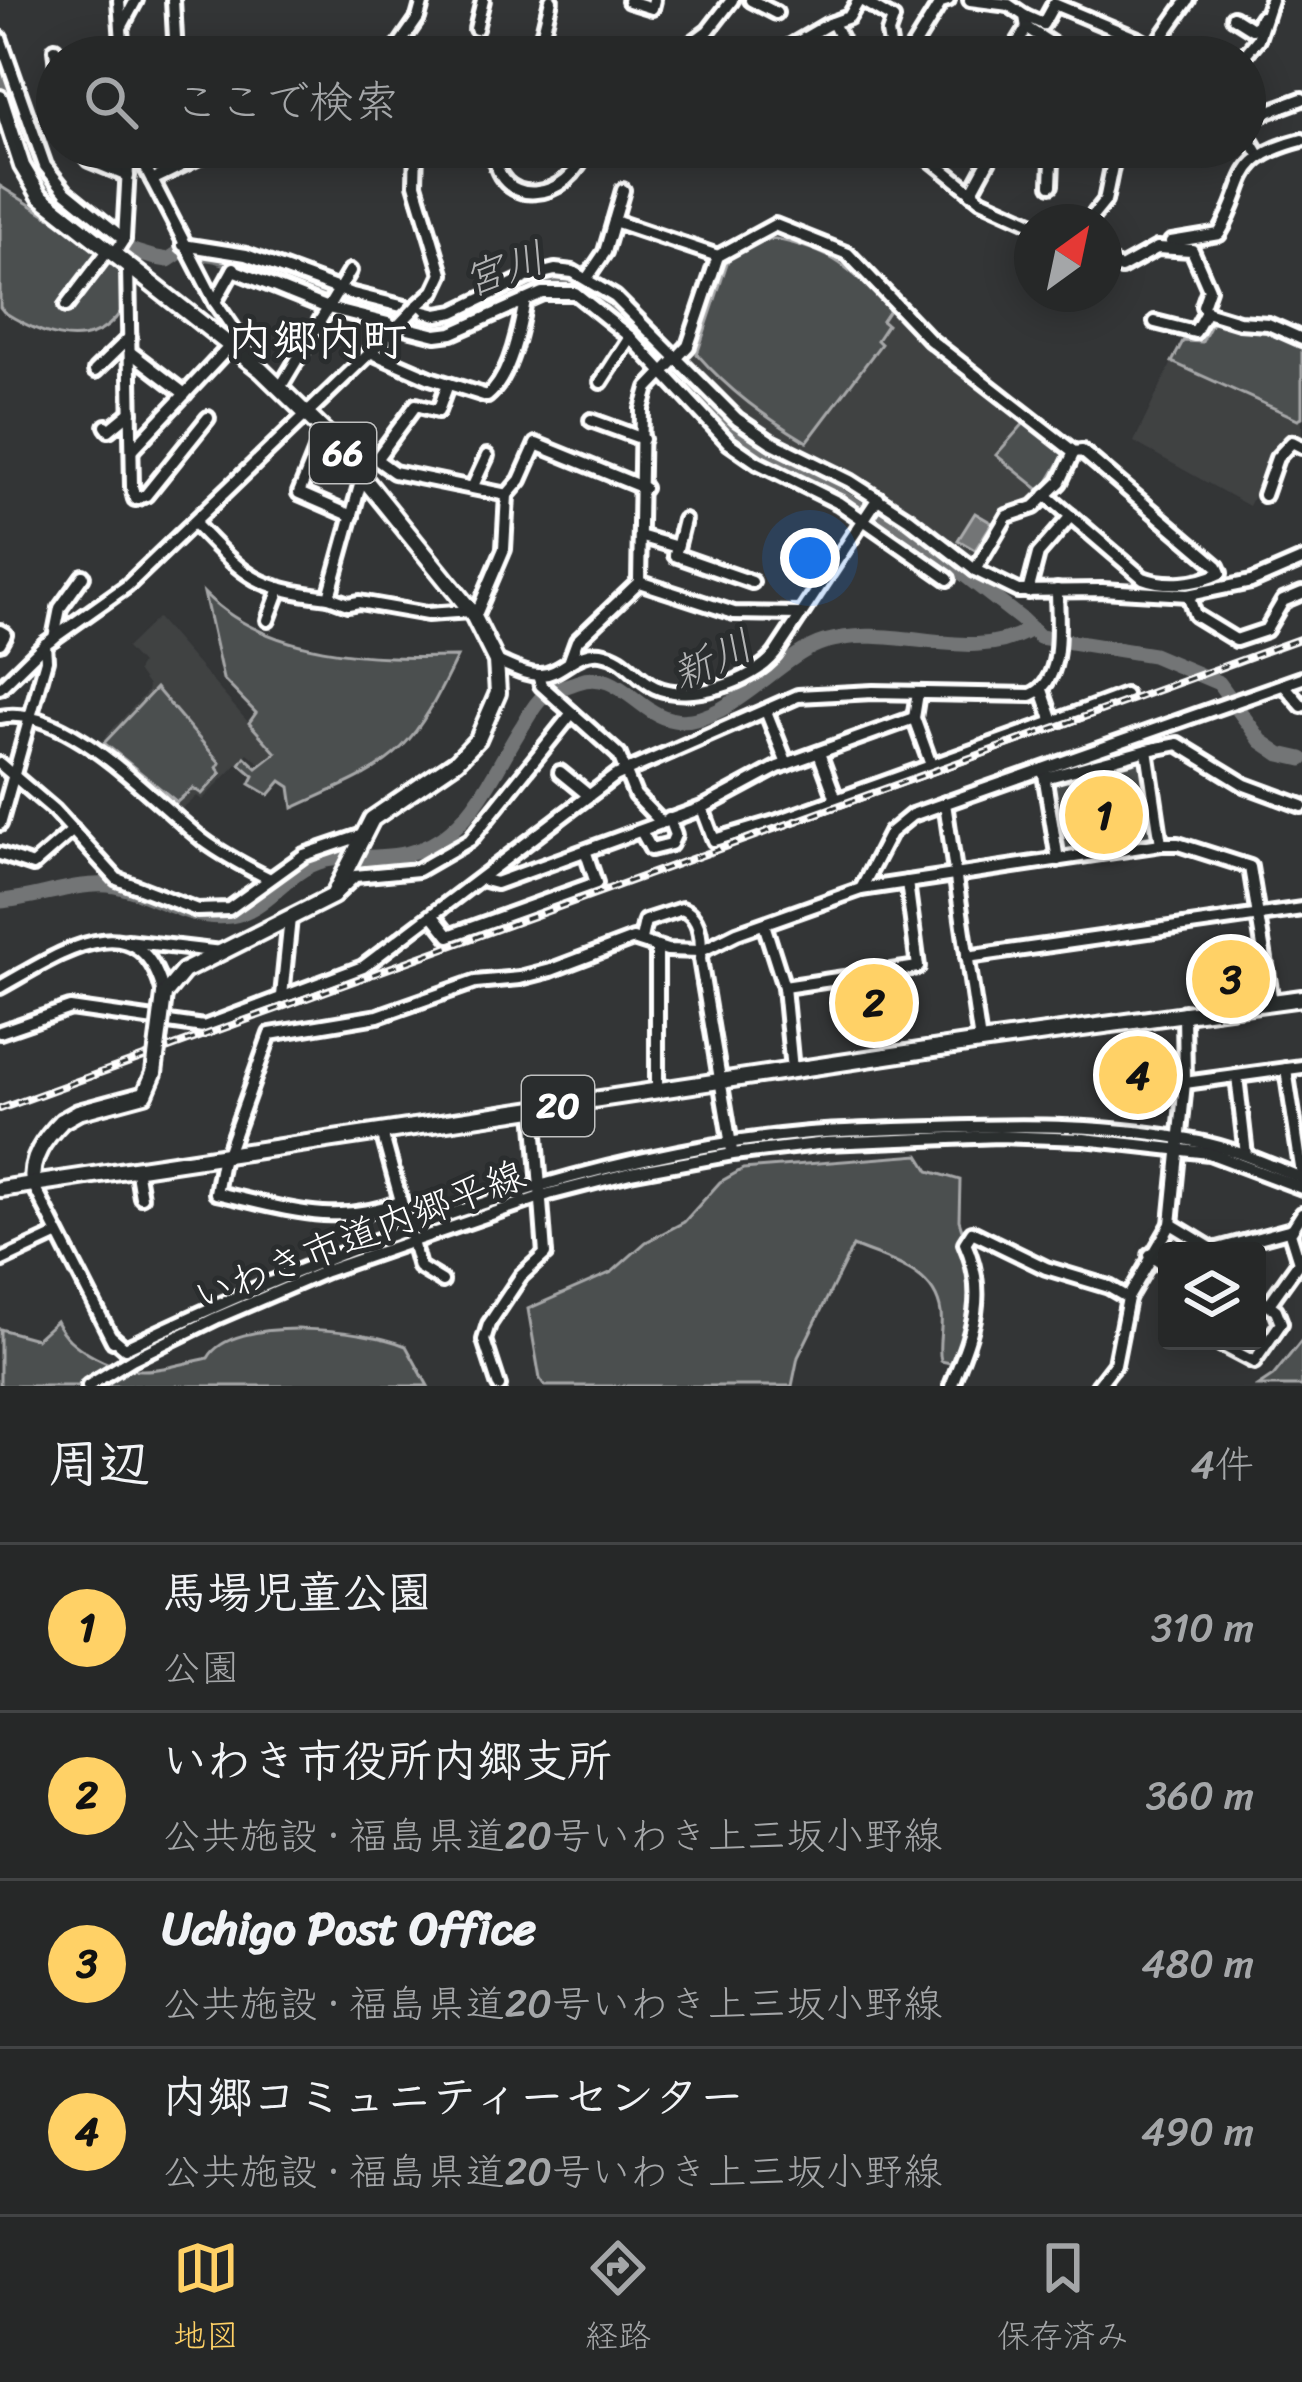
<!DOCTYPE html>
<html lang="ja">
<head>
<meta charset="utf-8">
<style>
  body { margin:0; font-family:Sriracha,"Klee One",sans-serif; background:#323434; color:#f1f3f6 }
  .controls { position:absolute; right:36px; bottom:36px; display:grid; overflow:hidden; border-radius:12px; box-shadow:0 6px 30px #0003 }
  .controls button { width:108px; height:108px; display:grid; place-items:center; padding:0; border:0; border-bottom:3px solid #424445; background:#262828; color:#f1f3f6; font:60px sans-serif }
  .compass { position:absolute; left:1014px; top:204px; width:108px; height:108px; border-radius:50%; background:#262828; box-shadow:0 6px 30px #0003; rotate:33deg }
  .you { position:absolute; left:810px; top:558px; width:42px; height:42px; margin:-30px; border:9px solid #fff; border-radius:50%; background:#1a73e8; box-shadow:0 0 0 18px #1a73e833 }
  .badge { display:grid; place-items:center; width:78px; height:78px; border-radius:50%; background:#ffd166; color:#111; font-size:39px; font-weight:700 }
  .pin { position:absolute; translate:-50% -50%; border:6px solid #fff; box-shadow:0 3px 12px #0006 }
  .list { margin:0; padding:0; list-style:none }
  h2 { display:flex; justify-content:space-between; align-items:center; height:156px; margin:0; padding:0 48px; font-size:51px }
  h2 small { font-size:39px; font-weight:400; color:#a4a6a8 }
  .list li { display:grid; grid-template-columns:78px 1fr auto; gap:36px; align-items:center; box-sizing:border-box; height:168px; padding:0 48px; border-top:3px solid #424445 }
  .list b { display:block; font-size:45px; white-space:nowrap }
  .list p { margin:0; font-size:39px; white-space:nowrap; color:#a4a6a8 }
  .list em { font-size:39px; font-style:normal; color:#a4a6a8 }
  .icon { flex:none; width:66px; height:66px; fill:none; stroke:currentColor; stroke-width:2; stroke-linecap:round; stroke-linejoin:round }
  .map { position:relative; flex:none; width:1302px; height:1386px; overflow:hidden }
  .search { position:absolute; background:#262828; box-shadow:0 6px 30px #0003; left:36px; right:36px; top:36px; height:132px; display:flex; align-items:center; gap:30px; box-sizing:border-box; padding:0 42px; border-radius:66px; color:#a4a6a8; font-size:45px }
  .sheet { height:828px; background:#262828 }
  nav { display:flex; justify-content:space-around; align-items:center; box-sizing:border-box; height:168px; border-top:3px solid #424445; background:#262828; font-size:33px; color:#a4a6a8 }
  nav a { display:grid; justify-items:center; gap:6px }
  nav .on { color:#ffd166 }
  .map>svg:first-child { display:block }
</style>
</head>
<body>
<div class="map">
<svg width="1302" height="1386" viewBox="0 0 1302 1386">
  <rect width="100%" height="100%" fill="#333536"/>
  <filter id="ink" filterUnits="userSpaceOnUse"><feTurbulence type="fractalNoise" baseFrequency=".00833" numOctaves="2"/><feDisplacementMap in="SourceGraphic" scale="24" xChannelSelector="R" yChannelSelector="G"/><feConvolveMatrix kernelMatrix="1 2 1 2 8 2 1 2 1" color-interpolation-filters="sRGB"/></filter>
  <g filter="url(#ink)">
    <g fill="#404243">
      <polygon points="775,229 851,261 924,342 1024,416 1070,457 1059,476 1031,505 1012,509 974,565 889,502 888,493 879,487 871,489 758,429 720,397 686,358 720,259"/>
      <polygon points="1212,318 1266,327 1302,344 1302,443 1275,453 1249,506 1134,442 1183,339 1200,340"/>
      <polygon points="157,618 275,753 263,766 248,753 202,800 197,796 179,811 96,747 147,692 148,686 137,671 141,664 126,648"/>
    </g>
    <g fill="#4c4f50" stroke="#a6a7a8" stroke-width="3">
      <path d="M0,186L131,268L137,276C114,354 61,348 4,312L0,307Z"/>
      <path d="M775,239C837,252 847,267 890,309L882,321L887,325L877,340L881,344L807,442C765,417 729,391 697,354L728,260L757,242Z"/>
      <polygon points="1213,321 1266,329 1302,347 1302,417 1298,419 1172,362 1183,341 1202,342"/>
      <polygon points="1026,421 1065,453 1042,492 996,455"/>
      <path d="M204,593C269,658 372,659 457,657C442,687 426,723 402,747C373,776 330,790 293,808L290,787L281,781L269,795L250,784L254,776L240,764L245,757L257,768L276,753L249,723L256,713L223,679Z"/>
      <polygon points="156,688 220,763 217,768 221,773 202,794 193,788 177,802 104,743"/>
      <polygon points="1147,750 1160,835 1057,851 1045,778"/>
      <path d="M919,1155L929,1171L960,1180L959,1220L972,1262L975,1311L955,1364L941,1361C937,1345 943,1329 941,1313C935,1269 888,1261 853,1246L798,1357L792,1386H545L540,1379L528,1309L612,1272L646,1242L684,1222L720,1182L743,1169Z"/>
      <path d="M56,1321C63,1336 74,1345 89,1354C133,1380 161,1369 208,1358C233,1314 366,1329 406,1346L428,1386H0V1329L36,1339Z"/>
      <polygon points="1302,1340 1302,1386 1258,1386 1273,1376"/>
    </g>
    <polygon fill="#737576" stroke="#abacad" stroke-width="3" points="975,513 992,523 975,550 958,540"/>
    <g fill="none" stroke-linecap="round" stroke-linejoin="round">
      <g stroke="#737576" stroke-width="15">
        <path d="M0,69C28,153 68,246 168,260L183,250L215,255L416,324C429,325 443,327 455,324C503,312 527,274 581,285L731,428L961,572L1021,619L1040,637L1153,655L1219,683L1261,741L1280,754L1302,759"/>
        <path d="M0,901C34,899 76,882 108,885C151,890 184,922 230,916C269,911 291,863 332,859C376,855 416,863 452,830C484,802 500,760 523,725C529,715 535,703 544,696C553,689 567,686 578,682C618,667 637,714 674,720C725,729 779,655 824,642C895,621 968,666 1029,630"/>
      </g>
      <defs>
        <g id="minor">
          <polyline points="119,0 123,57"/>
          <polyline points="173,0 176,57"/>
          <polyline points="751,0 776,13"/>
          <polyline points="861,0 893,19 888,33 892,57"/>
          <polyline points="970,0 1009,5 1025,16 1027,28 1009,57"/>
          <polyline points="629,1 652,8 654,0"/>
          <polyline points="1025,16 1043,24 1054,4 1138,39 1169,57"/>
          <polyline points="1233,17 1252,29 1258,25 1261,17"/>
          <polyline points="833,23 850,57"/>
          <polyline points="122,26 136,0"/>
          <polyline points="1027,28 1058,48 1052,57"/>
          <polyline points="476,29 483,0"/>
          <polyline points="0,38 45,166 66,192 124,239"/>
          <polyline points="1154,48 1188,0"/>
          <polyline points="55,49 57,68"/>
          <polyline points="391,57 418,18 423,0"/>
          <polyline points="537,57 551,0"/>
          <polyline points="673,57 708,31 732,0"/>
          <polyline points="772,57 827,25 849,17 859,0"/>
          <polyline points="907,57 941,2 948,0"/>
          <polyline points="1243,57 1258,39 1271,0"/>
          <polyline points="1245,120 1302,99"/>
          <polyline points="1245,131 1259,155"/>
          <polyline points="83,147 81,150 89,160 128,176"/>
          <polyline points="135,147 215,302 256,362"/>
          <polyline points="416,147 415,184 442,274 434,291 416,307"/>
          <path d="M494,147C494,212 571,203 587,147"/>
          <polyline points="915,147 981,200 1032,223"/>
          <polyline points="1031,147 1052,160 1051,185"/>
          <polyline points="152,180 199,157 194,147"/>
          <polyline points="971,193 996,147"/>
          <polyline points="614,221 718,256"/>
          <polyline points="1088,222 1105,201 1116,147"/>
          <path d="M1171,242L1219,234C1251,181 1229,159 1302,140"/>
          <polyline points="183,245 246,255 349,293 437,315 454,312 527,277 555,270 573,272 615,297 737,419 771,442 850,481 909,519 975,570 1018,591 1102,590 1188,595 1251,582 1302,560"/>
          <polyline points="113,256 124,239 128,167 140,156"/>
          <polyline points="1104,260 1121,268 1157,248 1192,250 1209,289 1203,306 1206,312 1195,332 1155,322"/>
          <polyline points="128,268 132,487 135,499 146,495 208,418"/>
          <polyline points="233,270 328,308 436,335 452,333 542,293 575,293 630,337 729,443 758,463 839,503 948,579"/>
          <polyline points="588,277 605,252 623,190"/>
          <polyline points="215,302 234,268"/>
          <polyline points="66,306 107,252"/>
          <polyline points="1206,312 1239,322 1268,324 1302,339"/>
          <polyline points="130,352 185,394"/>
          <path d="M370,352L430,378L487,396C510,378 520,329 525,300"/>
          <polyline points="95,371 130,337"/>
          <polyline points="601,382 630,337"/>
          <polyline points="280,388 350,271"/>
          <polyline points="591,420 643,439"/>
          <polyline points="106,426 109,430 131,412"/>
          <polyline points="324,431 299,493 352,516"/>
          <polyline points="332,439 355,444 394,472 507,495"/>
          <polyline points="132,450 230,346"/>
          <polyline points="377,458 416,405 438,411 448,384"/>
          <polyline points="472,488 487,456"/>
          <path d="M1046,495L1143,578C1166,587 1198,584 1220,573L1217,566L1082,451L1074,452"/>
          <polyline points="1264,495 1277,458 1292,442 1302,447"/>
          <path d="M194,523C246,577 253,588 329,597L362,478"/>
          <polyline points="643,537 677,547 675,555 752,582"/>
          <polyline points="677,548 684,520"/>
          <polyline points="639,582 734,613 800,614"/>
          <polyline points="1028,592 1038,554 1071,516"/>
          <polyline points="1188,595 1195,615 1236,640 1266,630 1283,601 1302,593"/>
          <polyline points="329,597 348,604 359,602 427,614 471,611"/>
          <polyline points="475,617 504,549 507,495 520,480 536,444 644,488"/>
          <polyline points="268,620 279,591"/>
          <polyline points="0,631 5,634 0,643"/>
          <polyline points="54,638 60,608 83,576"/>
          <polyline points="570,660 577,641 639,582 642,409 648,388 688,346 718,256 775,225 848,254 930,340 1074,452 1060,482 1034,507 1007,516 975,570"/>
          <path d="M496,661C510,666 526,676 541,675C563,674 575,650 601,653C626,657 634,677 655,687C689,703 753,682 775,654L878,498"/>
          <polyline points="538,675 541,685 619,755 635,795 661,822"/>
          <polyline points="1284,685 1302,706"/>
          <polyline points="0,688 45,644 127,586 398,326"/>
          <polyline points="918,693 914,718 931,765"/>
          <polyline points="766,711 787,764"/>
          <path d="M0,717C66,703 154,802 203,840C223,855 246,867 268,878"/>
          <polyline points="1053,722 1125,695"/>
          <polyline points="1147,750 1178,744 1245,785 1302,806"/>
          <polyline points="819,753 836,799"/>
          <polyline points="0,764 54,810 117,879 197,910 229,909 304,855 363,835"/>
          <polyline points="560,772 587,794"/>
          <polyline points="1044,774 1058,860"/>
          <polyline points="1045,778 1147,750 1161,844"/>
          <polyline points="945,803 980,1042"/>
          <polyline points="702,808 714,840 778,821 1053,722 1042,690"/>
          <polyline points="0,824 46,660 45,644"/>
          <polyline points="641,831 651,849 671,844 675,835 669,819"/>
          <polyline points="0,854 33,865 73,830"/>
          <polyline points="481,879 496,883 702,808 778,767 914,718"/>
          <polyline points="861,889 890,833 912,815 1302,678"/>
          <polyline points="335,895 355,876 418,870 470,840 572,713"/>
          <polyline points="434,917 449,936 596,883 586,853"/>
          <polyline points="764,924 784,987 792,1070"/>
          <path d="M641,939L645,921L682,909C702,917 702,941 700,959L732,1151"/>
          <polyline points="127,941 221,952"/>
          <polyline points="657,948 657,1090"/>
          <polyline points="967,957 1302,909"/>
          <path d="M0,987C55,957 140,895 164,995"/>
          <polyline points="784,987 918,967 907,882"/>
          <polyline points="282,996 290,918"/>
          <path d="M0,1032L70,1008L204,1027L363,967L615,776L798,696L873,692L1031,695C1066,680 1057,622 1057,590"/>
          <polyline points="1286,1069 1302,1174"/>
          <polyline points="1237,1076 1246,1155"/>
          <polyline points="1185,1083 1302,1067"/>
          <polyline points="382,1132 419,1267 442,1281"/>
          <polyline points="227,1154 270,1034 378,1016 475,982 520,978 551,970 633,939 667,950 701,951 737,933 861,889 1161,844 1178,844 1250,867 1272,1002"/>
          <path d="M223,1155L216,1193C282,1207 335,1228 400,1202"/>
          <polyline points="136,1168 141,1197"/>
          <polyline points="33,1184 113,1341"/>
          <polyline points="1171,1224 1214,1250 1292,1229"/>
          <polyline points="1150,1255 1167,1268"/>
          <polyline points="0,1261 56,1235"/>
          <polyline points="1269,1304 1299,1262 1290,1233 1302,1214"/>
          <path d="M112,1337L125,1348C331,1250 581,1153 809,1133C851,1130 894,1129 936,1128C1023,1125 1114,1124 1199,1142C1235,1149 1268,1165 1302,1178"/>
          <polyline points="1214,1341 1254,1362 1281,1323 1276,1310 1257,1296"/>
          <polyline points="88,1386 132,1359 216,1318 326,1271 549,1194 630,1173 733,1154 826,1143 999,1136 1084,1139 1209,1153 1302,1188"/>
          <polyline points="499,1386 484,1340 489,1324 521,1276 545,1254 534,1109"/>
          <path d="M951,1386C971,1335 989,1297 965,1243L972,1232L1046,1268L1109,1287L1128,1298"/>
          <polyline points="1098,1386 1115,1364 1128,1298 1171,1224 1185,1083 1184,1012"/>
        </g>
        <g id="major">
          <polyline points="0,98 22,166 40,196 261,370 332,439 471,611 496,661 498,693 478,739 457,761 372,819 333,896 184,971 164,995"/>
          <path d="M33,1184C29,1159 45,1138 62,1121"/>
          <polyline points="0,1189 980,1042 1302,998"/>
        </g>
      </defs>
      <use href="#minor" stroke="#fff" stroke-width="20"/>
      <use href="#major" stroke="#fff" stroke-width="22"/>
      <use href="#minor" stroke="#2a2d2e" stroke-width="10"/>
      <use href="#major" stroke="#2a2d2e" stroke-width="14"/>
      <defs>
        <polyline id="rail" points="0,1109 1302,638"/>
      </defs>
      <use href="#rail" stroke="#fff" stroke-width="8"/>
      <use href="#rail" stroke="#2a2d2e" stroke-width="3" stroke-dasharray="9" stroke-linecap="butt"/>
      <defs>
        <polyline id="minor-bridge" points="398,326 416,307"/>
        <polyline id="major-bridge" points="62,1121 78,1112 145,1094 154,1073 164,995"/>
      </defs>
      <use href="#minor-bridge" stroke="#fff" stroke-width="20" stroke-linecap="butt"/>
      <use href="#major-bridge" stroke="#fff" stroke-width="22" stroke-linecap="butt"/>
      <use href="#minor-bridge" stroke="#2a2d2e" stroke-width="10"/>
      <use href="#major-bridge" stroke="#2a2d2e" stroke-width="14"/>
    </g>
  </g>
  <g text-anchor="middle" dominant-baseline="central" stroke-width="10" stroke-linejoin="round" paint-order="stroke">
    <g fill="#2a2d2e" stroke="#bfc0c0" stroke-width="3">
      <rect x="310" y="423" width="66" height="60" rx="9"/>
      <rect x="522" y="1076" width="72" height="60" rx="9"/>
    </g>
    <g font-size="36" font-weight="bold" fill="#fff">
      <text x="343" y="453">66</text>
      <text x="558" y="1106">20</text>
    </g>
    <g font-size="39" fill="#fff" stroke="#2a2d2e">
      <text transform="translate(359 1235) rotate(-21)">いわき市道内郷平線</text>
    </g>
    <g font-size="42" font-style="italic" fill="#b2b3b4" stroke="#2a2d2e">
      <text transform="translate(504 269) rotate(-19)">宮川</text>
      <text transform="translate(712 660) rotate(-25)">新川</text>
    </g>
    <g font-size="45" font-weight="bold" fill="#fff" stroke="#2a2d2e">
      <text x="317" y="340">内郷内町</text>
    </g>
  </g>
</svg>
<div class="controls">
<button><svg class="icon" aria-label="layers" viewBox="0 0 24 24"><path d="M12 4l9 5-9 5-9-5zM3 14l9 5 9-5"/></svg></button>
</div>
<svg class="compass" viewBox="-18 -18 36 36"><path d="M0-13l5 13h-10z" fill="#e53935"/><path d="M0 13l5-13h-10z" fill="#a4a6a8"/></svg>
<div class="you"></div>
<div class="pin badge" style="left:1104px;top:815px">1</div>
<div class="pin badge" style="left:874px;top:1003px">2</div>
<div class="pin badge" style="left:1231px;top:979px">3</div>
<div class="pin badge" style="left:1138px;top:1075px">4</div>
<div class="search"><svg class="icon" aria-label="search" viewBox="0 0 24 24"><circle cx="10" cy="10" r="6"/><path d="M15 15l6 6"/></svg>ここで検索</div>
</div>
<section class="sheet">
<h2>周辺<small>4件</small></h2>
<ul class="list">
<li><span class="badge">1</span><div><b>馬場児童公園</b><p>公園</p></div><em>310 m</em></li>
<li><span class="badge">2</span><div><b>いわき市役所内郷支所</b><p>公共施設 · 福島県道20号いわき上三坂小野線</p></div><em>360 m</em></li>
<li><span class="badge">3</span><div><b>Uchigo Post Office</b><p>公共施設 · 福島県道20号いわき上三坂小野線</p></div><em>480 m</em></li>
<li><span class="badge">4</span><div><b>内郷コミュニティーセンター</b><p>公共施設 · 福島県道20号いわき上三坂小野線</p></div><em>490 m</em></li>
</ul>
</section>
<nav>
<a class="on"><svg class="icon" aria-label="map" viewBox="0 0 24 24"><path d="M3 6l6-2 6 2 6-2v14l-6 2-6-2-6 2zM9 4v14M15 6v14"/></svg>地図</a>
<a><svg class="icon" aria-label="directions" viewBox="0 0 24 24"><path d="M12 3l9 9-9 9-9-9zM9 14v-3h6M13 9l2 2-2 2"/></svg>経路</a>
<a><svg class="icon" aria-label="saved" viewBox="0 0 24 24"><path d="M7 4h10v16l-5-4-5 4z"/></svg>保存済み</a>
</nav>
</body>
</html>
